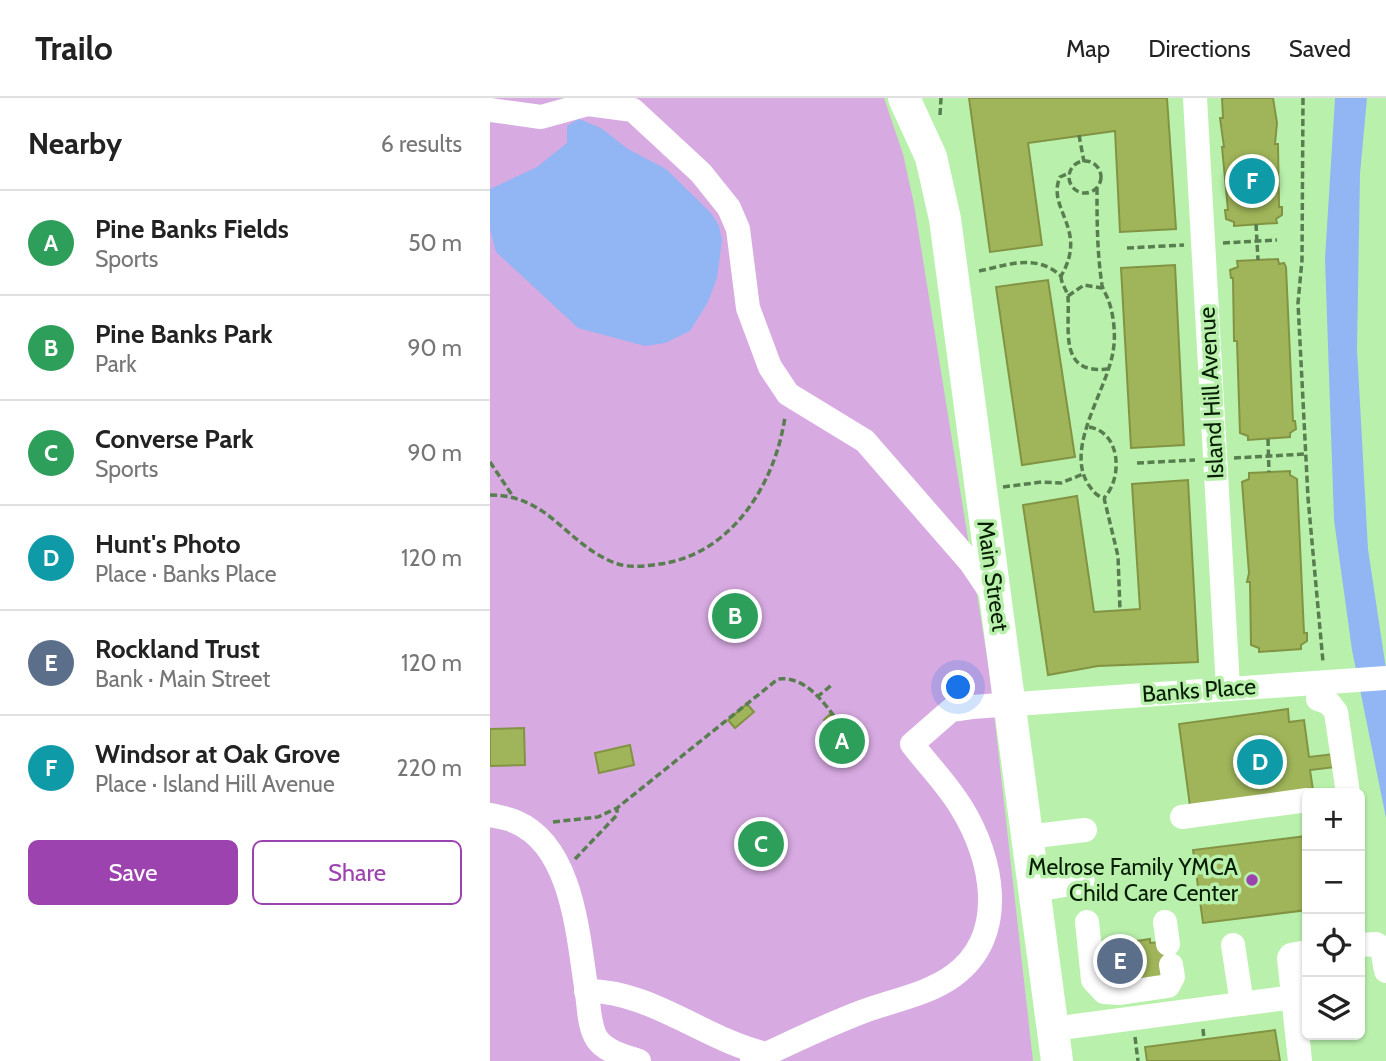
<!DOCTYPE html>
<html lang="en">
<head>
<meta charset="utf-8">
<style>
  body { margin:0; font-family:Cabin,sans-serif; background:#f6f6f6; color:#222 }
  .controls { position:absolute; right:21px; bottom:21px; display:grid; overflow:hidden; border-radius:10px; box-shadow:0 2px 5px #0004 }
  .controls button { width:63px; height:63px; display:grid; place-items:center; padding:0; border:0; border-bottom:2px solid #e0e0e0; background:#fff; color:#222; font:35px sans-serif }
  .you { position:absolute; left:469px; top:590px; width:24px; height:24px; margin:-18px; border:5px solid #fff; border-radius:50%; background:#1a73e8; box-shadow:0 0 0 10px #1a73e833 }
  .badge { display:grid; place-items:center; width:46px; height:46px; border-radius:50%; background:#9c43b0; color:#fff; font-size:23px; font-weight:700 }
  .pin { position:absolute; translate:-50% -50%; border:4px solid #fff; box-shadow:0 2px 7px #0006 }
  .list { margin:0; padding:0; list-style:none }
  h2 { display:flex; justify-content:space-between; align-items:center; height:91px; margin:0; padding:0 28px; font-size:30px }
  h2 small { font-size:23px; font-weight:400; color:#767676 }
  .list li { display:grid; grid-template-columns:46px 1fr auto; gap:21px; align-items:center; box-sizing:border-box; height:105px; padding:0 28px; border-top:2px solid #e0e0e0 }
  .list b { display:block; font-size:26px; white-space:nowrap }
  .list p { margin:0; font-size:23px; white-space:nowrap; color:#767676 }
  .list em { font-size:23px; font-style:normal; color:#767676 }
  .actions { display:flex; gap:14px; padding:21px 28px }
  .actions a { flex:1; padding:16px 0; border:2px solid #9c43b0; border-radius:10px; text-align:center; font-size:24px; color:#9c43b0 }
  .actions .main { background:#9c43b0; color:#fff }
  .icon { flex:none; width:38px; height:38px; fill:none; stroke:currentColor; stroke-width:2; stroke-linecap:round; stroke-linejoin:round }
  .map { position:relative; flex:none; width:896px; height:963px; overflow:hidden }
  header { display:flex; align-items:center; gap:42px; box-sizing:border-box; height:98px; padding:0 35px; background:#fff; border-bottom:2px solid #e0e0e0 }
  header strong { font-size:33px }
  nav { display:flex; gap:38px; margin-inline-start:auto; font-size:24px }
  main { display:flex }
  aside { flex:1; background:#fff }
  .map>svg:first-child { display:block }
</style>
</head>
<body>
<header>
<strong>Trailo</strong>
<nav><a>Map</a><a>Directions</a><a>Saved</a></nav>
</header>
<main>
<aside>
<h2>Nearby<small>6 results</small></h2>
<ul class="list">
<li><span class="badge" style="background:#2e9e5b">A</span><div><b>Pine Banks Fields</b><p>Sports</p></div><em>50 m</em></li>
<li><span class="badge" style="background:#2e9e5b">B</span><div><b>Pine Banks Park</b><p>Park</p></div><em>90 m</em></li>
<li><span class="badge" style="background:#2e9e5b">C</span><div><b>Converse Park</b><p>Sports</p></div><em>90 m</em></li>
<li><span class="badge" style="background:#0f9aa8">D</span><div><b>Hunt's Photo</b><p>Place · Banks Place</p></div><em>120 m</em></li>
<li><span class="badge" style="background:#5c6f8a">E</span><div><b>Rockland Trust</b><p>Bank · Main Street</p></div><em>120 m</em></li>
<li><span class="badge" style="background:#0f9aa8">F</span><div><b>Windsor at Oak Grove</b><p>Place · Island Hill Avenue</p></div><em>220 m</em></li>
</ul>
<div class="actions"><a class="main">Save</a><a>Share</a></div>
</aside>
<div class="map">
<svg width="896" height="963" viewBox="0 0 896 963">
  <rect width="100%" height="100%" fill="#b9f1ac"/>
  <polygon fill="#d8aae2" points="0,0 394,0 413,56 424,106 499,571 543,963 0,963"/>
  <g fill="#91b6f3">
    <polygon points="845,0 877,0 870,76 867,251 878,451 896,571 896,720 862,552 844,422 835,161"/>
    <polygon points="89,21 111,30 138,51 176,71 221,115 229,128 232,142 227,180 218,204 200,233 175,245 155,248 88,230 6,154 0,131 0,91 47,69 77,45 77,28"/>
  </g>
  <g fill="#a0b559" stroke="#829443" stroke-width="2">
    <polygon points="479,0 677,0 686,131 630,134 625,33 538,45 552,147 500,154"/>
    <polygon points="732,0 783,0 787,25 785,46 788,46 789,109 792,109 792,117 786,121 787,125 744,128 744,124 736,121 735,112 738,112 732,49 734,49 730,20 733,20"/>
    <polygon points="788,161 789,166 794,165 796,169 803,323 805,323 806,331 800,335 800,339 758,342 758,338 750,335 747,243 744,243 743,180 741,180 740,172 748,169 747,163"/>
    <polygon points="685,167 694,347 641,350 631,170"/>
    <polygon points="558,182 585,359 532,367 506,189"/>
    <polygon points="800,373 800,377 807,381 814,535 817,535 817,543 811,547 811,551 769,554 769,550 761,547 760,484 757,484 759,475 752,384 759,381 759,375"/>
    <polygon points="698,382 708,564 608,568 558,577 533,407 587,398 604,514 650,511 642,386"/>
    <polygon points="257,606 264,614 245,630 238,622"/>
    <polygon points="798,611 799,624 814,622 819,659 844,656 846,669 820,672 823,692 700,708 689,626"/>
    <polygon points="340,616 356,636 350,641 334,622"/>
    <polygon points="34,630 35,667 0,668 0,631"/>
    <polygon points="140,647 144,667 109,675 105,655"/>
    <polygon points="817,738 817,812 713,825 703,752"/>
    <polygon points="660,841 660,845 670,844 685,866 674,878 619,885 611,877 608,852 626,849 626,846"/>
    <polygon points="785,932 790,963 657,963 655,949"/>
  </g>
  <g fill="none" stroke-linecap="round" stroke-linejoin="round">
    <g stroke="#587e50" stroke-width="3.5" stroke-dasharray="7 3.5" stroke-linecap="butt">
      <polyline points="813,0 812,162 808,205 818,400 833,564"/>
      <polyline points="450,17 451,0"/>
      <polyline points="589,37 594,64"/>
      <circle cx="595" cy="79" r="16"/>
      <path d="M607,90C607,123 607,154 612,187C613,192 616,196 618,201C624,217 626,238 623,254C616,294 575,349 598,386C603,393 606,398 614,400L628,458L630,512"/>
      <polyline points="766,126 768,162"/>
      <polyline points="733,145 787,142"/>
      <polyline points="637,150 694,147"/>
      <path d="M489,173C518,167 546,155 571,178C599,131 556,111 570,79L579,75"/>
      <path d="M571,178C571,186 577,192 578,199C580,232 568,277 618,271"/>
      <polyline points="578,198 594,187 612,190"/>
      <path d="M599,329C631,334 633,380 614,400"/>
      <polyline points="778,341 779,374"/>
      <polyline points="744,360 816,356"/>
      <polyline points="0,364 22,397"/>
      <polyline points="647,365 705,362"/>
      <polyline points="513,389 552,384 571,385 593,376"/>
      <path d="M0,397C61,397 76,448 128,466C140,470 157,468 170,466C242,456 285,386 295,319"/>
      <polyline points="327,599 343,586"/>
      <path d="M63,724L108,719L127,710L288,581C322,577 342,618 361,641"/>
      <polyline points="85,761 127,717 127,710"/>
      <polyline points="713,931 714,941"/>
      <polyline points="645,939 648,963"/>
    </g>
    <g stroke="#fff" stroke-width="24">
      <polyline points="705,0 738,590"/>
      <polyline points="0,12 51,19 98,6 143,12 211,75 239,110 248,131 258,210 280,269 298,296 375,343 481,465 504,499"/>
      <polyline points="828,601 839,605 846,614 858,695"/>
      <path d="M0,717C8,719 18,720 26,724C84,749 88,841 97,895C99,909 99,929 107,941C116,954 135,958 149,963"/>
      <polyline points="692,719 817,702"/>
      <polyline points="537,739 595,732"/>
      <polyline points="545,792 593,784"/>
      <polyline points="597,824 603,882 614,894 630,895 678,888 683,879 681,867"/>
      <polyline points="675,824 678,846"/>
      <polyline points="743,847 752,906"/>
      <polyline points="870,847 886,846 892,850 896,873"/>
      <path d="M96,893C161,892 216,943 277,956"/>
      <polyline points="563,931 803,899"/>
      <path d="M262,963C297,946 333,929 369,915C399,903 437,897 463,878C519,838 503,760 471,709C457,686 438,667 422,646L461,612L482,609L896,580"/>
      <polyline points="810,963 799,860 801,857 817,854"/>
    </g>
    <polyline stroke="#fff" stroke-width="32" points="414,0 441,59 455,121 567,963"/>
  </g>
  <circle fill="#9c43b0" stroke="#b9f1ac" stroke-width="2.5" cx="762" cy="782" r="7"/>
  <g text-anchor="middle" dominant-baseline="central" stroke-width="7" stroke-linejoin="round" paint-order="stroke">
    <g font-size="23" fill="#091f05" stroke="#b9f1ac">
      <text transform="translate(721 295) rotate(-93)">Island Hill Avenue</text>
      <text transform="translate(503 478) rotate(82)">Main Street</text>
      <text transform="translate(709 592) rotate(-4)">Banks Place</text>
    </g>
    <g font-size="23" fill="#091f05" stroke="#b9f1ac" text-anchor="end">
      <text x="748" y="769">Melrose Family YMCA<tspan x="748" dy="26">Child Care Center</tspan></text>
    </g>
  </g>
</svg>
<div class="controls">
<button>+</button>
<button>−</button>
<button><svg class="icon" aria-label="locate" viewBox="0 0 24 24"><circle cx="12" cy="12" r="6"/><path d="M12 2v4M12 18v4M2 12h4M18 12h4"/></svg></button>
<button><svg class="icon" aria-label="layers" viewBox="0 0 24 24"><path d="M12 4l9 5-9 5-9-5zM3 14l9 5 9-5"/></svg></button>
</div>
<div class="you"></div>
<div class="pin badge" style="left:352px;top:643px;background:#2e9e5b">A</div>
<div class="pin badge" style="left:245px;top:518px;background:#2e9e5b">B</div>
<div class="pin badge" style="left:271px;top:746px;background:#2e9e5b">C</div>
<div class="pin badge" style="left:770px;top:664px;background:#0f9aa8">D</div>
<div class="pin badge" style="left:630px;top:863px;background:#5c6f8a">E</div>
<div class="pin badge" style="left:762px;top:83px;background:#0f9aa8">F</div>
</div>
</main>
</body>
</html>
